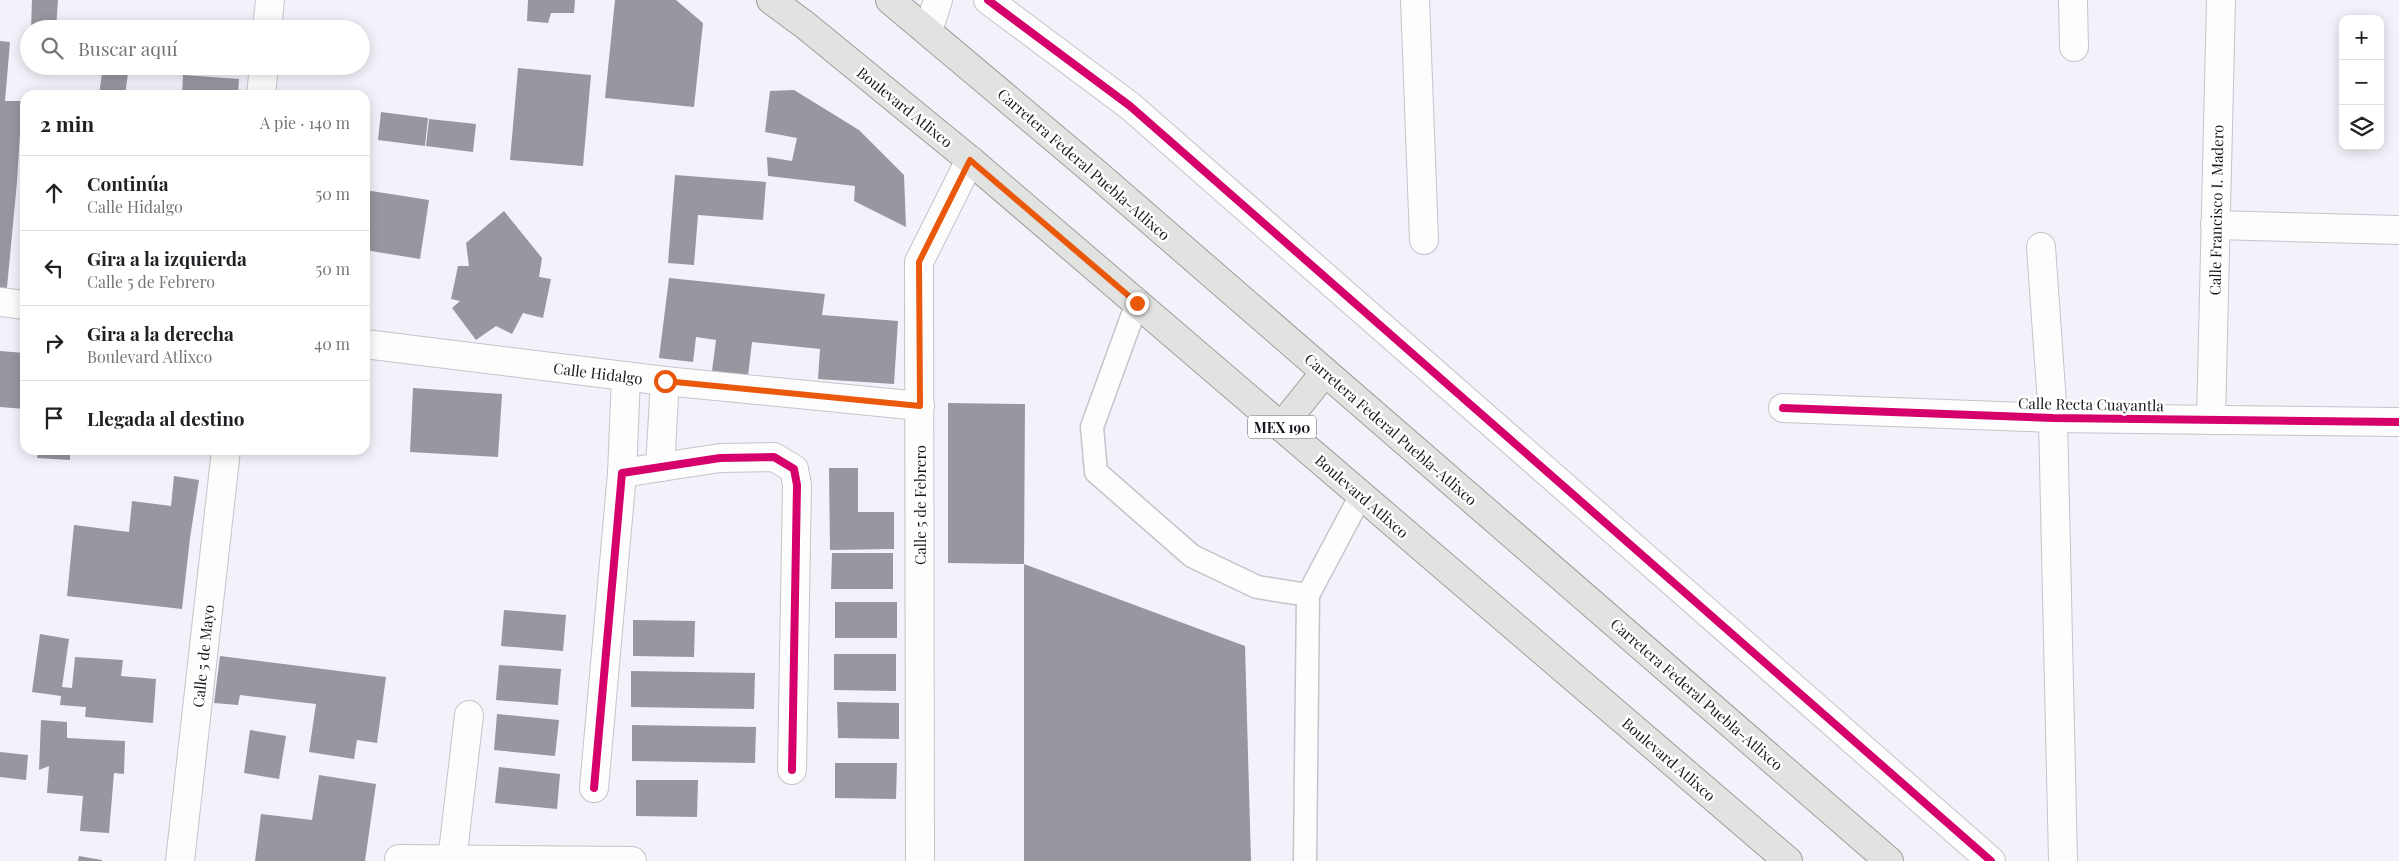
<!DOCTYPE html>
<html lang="es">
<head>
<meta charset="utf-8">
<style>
  body { margin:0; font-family:"Playfair Display",serif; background:#f6f6f6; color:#202124 }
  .controls { position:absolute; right:15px; top:15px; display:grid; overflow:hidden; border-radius:10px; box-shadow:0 2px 12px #0003 }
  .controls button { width:45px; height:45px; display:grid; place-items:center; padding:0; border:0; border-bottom:1px solid #e0e0e0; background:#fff; color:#202124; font:25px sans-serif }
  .stop { position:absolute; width:15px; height:15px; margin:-11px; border:4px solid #ea580c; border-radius:50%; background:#fff }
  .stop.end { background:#ea580c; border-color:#fff; box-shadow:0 1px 5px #0008 }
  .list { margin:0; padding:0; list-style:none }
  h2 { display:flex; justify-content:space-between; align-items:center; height:65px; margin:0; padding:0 20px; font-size:21px }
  h2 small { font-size:16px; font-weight:400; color:#757577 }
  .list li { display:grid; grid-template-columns:32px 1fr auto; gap:15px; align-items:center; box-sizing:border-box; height:75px; padding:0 20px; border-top:1px solid #e0e0e0 }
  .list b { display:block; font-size:19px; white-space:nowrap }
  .list p { margin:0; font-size:16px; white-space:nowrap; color:#757577 }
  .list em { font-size:16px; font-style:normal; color:#757577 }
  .icon { flex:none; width:28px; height:28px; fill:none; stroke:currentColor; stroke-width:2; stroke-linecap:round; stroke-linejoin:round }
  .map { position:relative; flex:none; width:2399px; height:861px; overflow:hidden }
  .search { position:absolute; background:#fff; box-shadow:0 2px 12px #0003; left:20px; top:20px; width:350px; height:55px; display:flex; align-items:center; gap:12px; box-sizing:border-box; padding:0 18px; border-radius:28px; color:#757577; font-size:19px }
  .panel { position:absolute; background:#fff; box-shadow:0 2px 12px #0003; left:20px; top:90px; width:350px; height:365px; border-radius:15px }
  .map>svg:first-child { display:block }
</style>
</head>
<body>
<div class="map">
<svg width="2399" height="861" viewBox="0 0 2399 861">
  <rect width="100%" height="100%" fill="#f2f2fa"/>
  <g fill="#9797a0">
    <polygon points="32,0 58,0 56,29 31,29"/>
    <polygon points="528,0 575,0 574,13 551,13 548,23 527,21"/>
    <polygon points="615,0 676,0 703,23 694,107 605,98"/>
    <polygon points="0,41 10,42 5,101 22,101 17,182 6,298 0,298"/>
    <polygon points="103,66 129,66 125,95 99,95"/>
    <polygon points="518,68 591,75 583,166 510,160"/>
    <polygon points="183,75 239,79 238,95 182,95"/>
    <polygon points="794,90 859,130 904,175 906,227 854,201 855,186 768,176 767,157 792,161 797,138 765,132 770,91"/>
    <polygon points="381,112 428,118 425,146 378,140"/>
    <polygon points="429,119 476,124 473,152 426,146"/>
    <polygon points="675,175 766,182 763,220 698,215 694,265 668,263"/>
    <polygon points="365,190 429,200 420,259 365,250"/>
    <polygon points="504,211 542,258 539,277 551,279 543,318 523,313 512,334 496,326 476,340 452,308 460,301 451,299 458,266 469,266 466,243"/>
    <polygon points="669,278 825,294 822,315 898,321 894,384 818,379 820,349 752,342 748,376 712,371 716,340 696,337 693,362 659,358"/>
    <polygon points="0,351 25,353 25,409 0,407"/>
    <polygon points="413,388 502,394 498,457 410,452"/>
    <polygon points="948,403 1025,404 1024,564 948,563"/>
    <polygon points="38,450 70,450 70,460 37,458"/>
    <polygon points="829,468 858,468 858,512 894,512 894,549 830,550"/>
    <polygon points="174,476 199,480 190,538 182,609 67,596 74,525 129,532 132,501 171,506"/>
    <polygon points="832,553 893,553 893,589 831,589"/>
    <polygon points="1024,564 1245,646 1251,861 1024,861"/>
    <rect x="835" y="602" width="62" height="36"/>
    <polygon points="504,610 566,615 563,651 501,646"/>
    <polygon points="633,620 695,621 694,657 633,656"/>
    <polygon points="40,634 69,639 62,687 72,688 75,657 123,660 121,676 156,679 153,723 85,717 86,707 60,705 61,696 32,692"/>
    <polygon points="834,654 896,654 896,691 834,690"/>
    <polygon points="220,656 386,677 377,743 357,740 354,759 309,752 316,704 240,695 238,705 214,703"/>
    <polygon points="499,665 561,669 558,705 496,700"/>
    <polygon points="631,671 755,673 754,709 631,707"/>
    <polygon points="837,702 899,703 899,739 838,738"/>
    <polygon points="497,714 559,720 555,756 494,750"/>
    <polygon points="41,720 67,722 67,738 125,741 124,774 114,773 109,833 80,831 83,796 47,793 49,766 39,770"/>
    <polygon points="632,725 756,727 755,763 632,761"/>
    <polygon points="250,730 286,736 279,779 244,773"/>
    <polygon points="0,752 28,755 26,780 0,777"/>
    <polygon points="835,763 897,763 896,799 835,798"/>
    <polygon points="499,767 560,774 557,809 495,803"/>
    <polygon points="319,775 376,784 365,861 255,861 261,814 312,820"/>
    <polygon points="636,780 698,780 697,817 636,816"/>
    <polygon points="79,856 102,860 102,861 78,861"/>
  </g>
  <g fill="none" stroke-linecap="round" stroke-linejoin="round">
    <defs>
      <g id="service">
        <polyline points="1137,303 1092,427 1096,472 1192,556 1257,587 1308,595 1361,495"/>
        <polyline points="1305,861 1308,595"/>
      </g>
      <g id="minor">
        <polyline points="988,0 1130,106 1991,861"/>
        <polyline points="1415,0 1424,240"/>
        <polyline points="2073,0 2074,47"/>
        <polyline points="267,29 270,0"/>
        <polyline points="928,31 938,0"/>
        <polyline points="261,95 264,66"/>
        <polyline points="2215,225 2399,230"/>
        <polyline points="2041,247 2053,418 2063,861"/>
        <polyline points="0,302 25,305"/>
        <polyline points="365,344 665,381 920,406"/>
        <polyline points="1783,408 2053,418 2399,422"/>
        <polyline points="2211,420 2221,0"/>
        <polyline points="660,467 665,381"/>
        <polyline points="622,473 626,377"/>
        <polyline points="594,788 622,473 720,458 774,457 794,469 797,485 792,770"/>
        <polyline points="399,859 632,861"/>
        <polyline points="180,861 226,450"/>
        <polyline points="452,861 469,715"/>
        <polyline points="920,861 919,262 970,160"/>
      </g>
      <g id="primary">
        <polyline points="771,0 805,25 970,160 1788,861"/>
        <polyline points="890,0 1098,175 1889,861"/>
        <polyline points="1281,427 1325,372"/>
      </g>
    </defs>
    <use href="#service" stroke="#c4c4ca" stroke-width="25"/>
    <use href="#minor" stroke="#c4c4ca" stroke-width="30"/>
    <use href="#primary" stroke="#9b9e9a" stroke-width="30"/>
    <use href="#service" stroke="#fdfdfe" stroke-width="22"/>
    <use href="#minor" stroke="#fdfdfe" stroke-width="28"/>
    <use href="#primary" stroke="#e0e3df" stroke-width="28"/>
    <defs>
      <g id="cycleway">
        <polyline points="988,0 1130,106 1991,861"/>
        <polyline points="1783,408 2053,418 2399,422"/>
        <polyline points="594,788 622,473 720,458 774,457 794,469 797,485 792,770"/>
      </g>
    </defs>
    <use href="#cycleway" stroke="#fff" stroke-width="11"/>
    <use href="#cycleway" stroke="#d6006c" stroke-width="8"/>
  </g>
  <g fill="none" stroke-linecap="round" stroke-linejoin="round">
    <polyline stroke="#ea580c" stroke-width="6" points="665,381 920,406 919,262 970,160 1137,303"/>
  </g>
  <g text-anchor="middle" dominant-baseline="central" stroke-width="5" stroke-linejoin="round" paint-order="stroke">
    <rect fill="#fff" stroke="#5d5d62" stroke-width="1" x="1248" y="415.5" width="68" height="23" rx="4"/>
    <g font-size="14" font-weight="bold" fill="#17171e">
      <text x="1282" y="427">MEX 190</text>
    </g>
    <g font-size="15" fill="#17171e" stroke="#fff">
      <text transform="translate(905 107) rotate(39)">Boulevard Atlixco</text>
      <text transform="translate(1084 164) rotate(41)">Carretera Federal Puebla-Atlixco</text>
      <text transform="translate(2216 210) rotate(-89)">Calle Francisco I. Madero</text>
      <text transform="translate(598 373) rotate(7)">Calle Hidalgo</text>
      <text transform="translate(2091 404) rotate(1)">Calle Recta Cuayantla</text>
      <text transform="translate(1391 429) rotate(41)">Carretera Federal Puebla-Atlixco</text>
      <text transform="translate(1362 496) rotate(41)">Boulevard Atlixco</text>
      <text transform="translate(920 505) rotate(-90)">Calle 5 de Febrero</text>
      <text transform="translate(203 656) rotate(-84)">Calle 5 de Mayo</text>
      <text transform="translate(1697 694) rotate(41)">Carretera Federal Puebla-Atlixco</text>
      <text transform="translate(1669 759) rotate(41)">Boulevard Atlixco</text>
    </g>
  </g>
</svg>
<div class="controls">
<button>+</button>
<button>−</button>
<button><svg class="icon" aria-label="layers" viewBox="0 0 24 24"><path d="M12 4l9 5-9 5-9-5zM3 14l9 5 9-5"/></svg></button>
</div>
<div class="stop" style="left:665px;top:381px"></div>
<div class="stop end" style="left:1137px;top:303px"></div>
<div class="search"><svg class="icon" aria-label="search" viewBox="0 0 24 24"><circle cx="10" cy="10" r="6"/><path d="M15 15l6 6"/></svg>Buscar aquí</div>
<section class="panel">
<h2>2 min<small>A pie · 140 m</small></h2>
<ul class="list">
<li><svg class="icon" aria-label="ahead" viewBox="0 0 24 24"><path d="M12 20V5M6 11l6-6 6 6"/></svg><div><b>Continúa</b><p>Calle Hidalgo</p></div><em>50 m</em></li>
<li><svg class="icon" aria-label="left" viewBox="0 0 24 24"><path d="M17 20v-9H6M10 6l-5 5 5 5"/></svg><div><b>Gira a la izquierda</b><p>Calle 5 de Febrero</p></div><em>50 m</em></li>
<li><svg class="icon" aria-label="right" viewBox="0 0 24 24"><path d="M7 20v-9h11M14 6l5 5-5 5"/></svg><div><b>Gira a la derecha</b><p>Boulevard Atlixco</p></div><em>40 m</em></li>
<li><svg class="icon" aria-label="arrive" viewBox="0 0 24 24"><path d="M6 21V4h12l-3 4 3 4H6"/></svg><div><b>Llegada al destino</b></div></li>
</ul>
</section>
</div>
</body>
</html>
